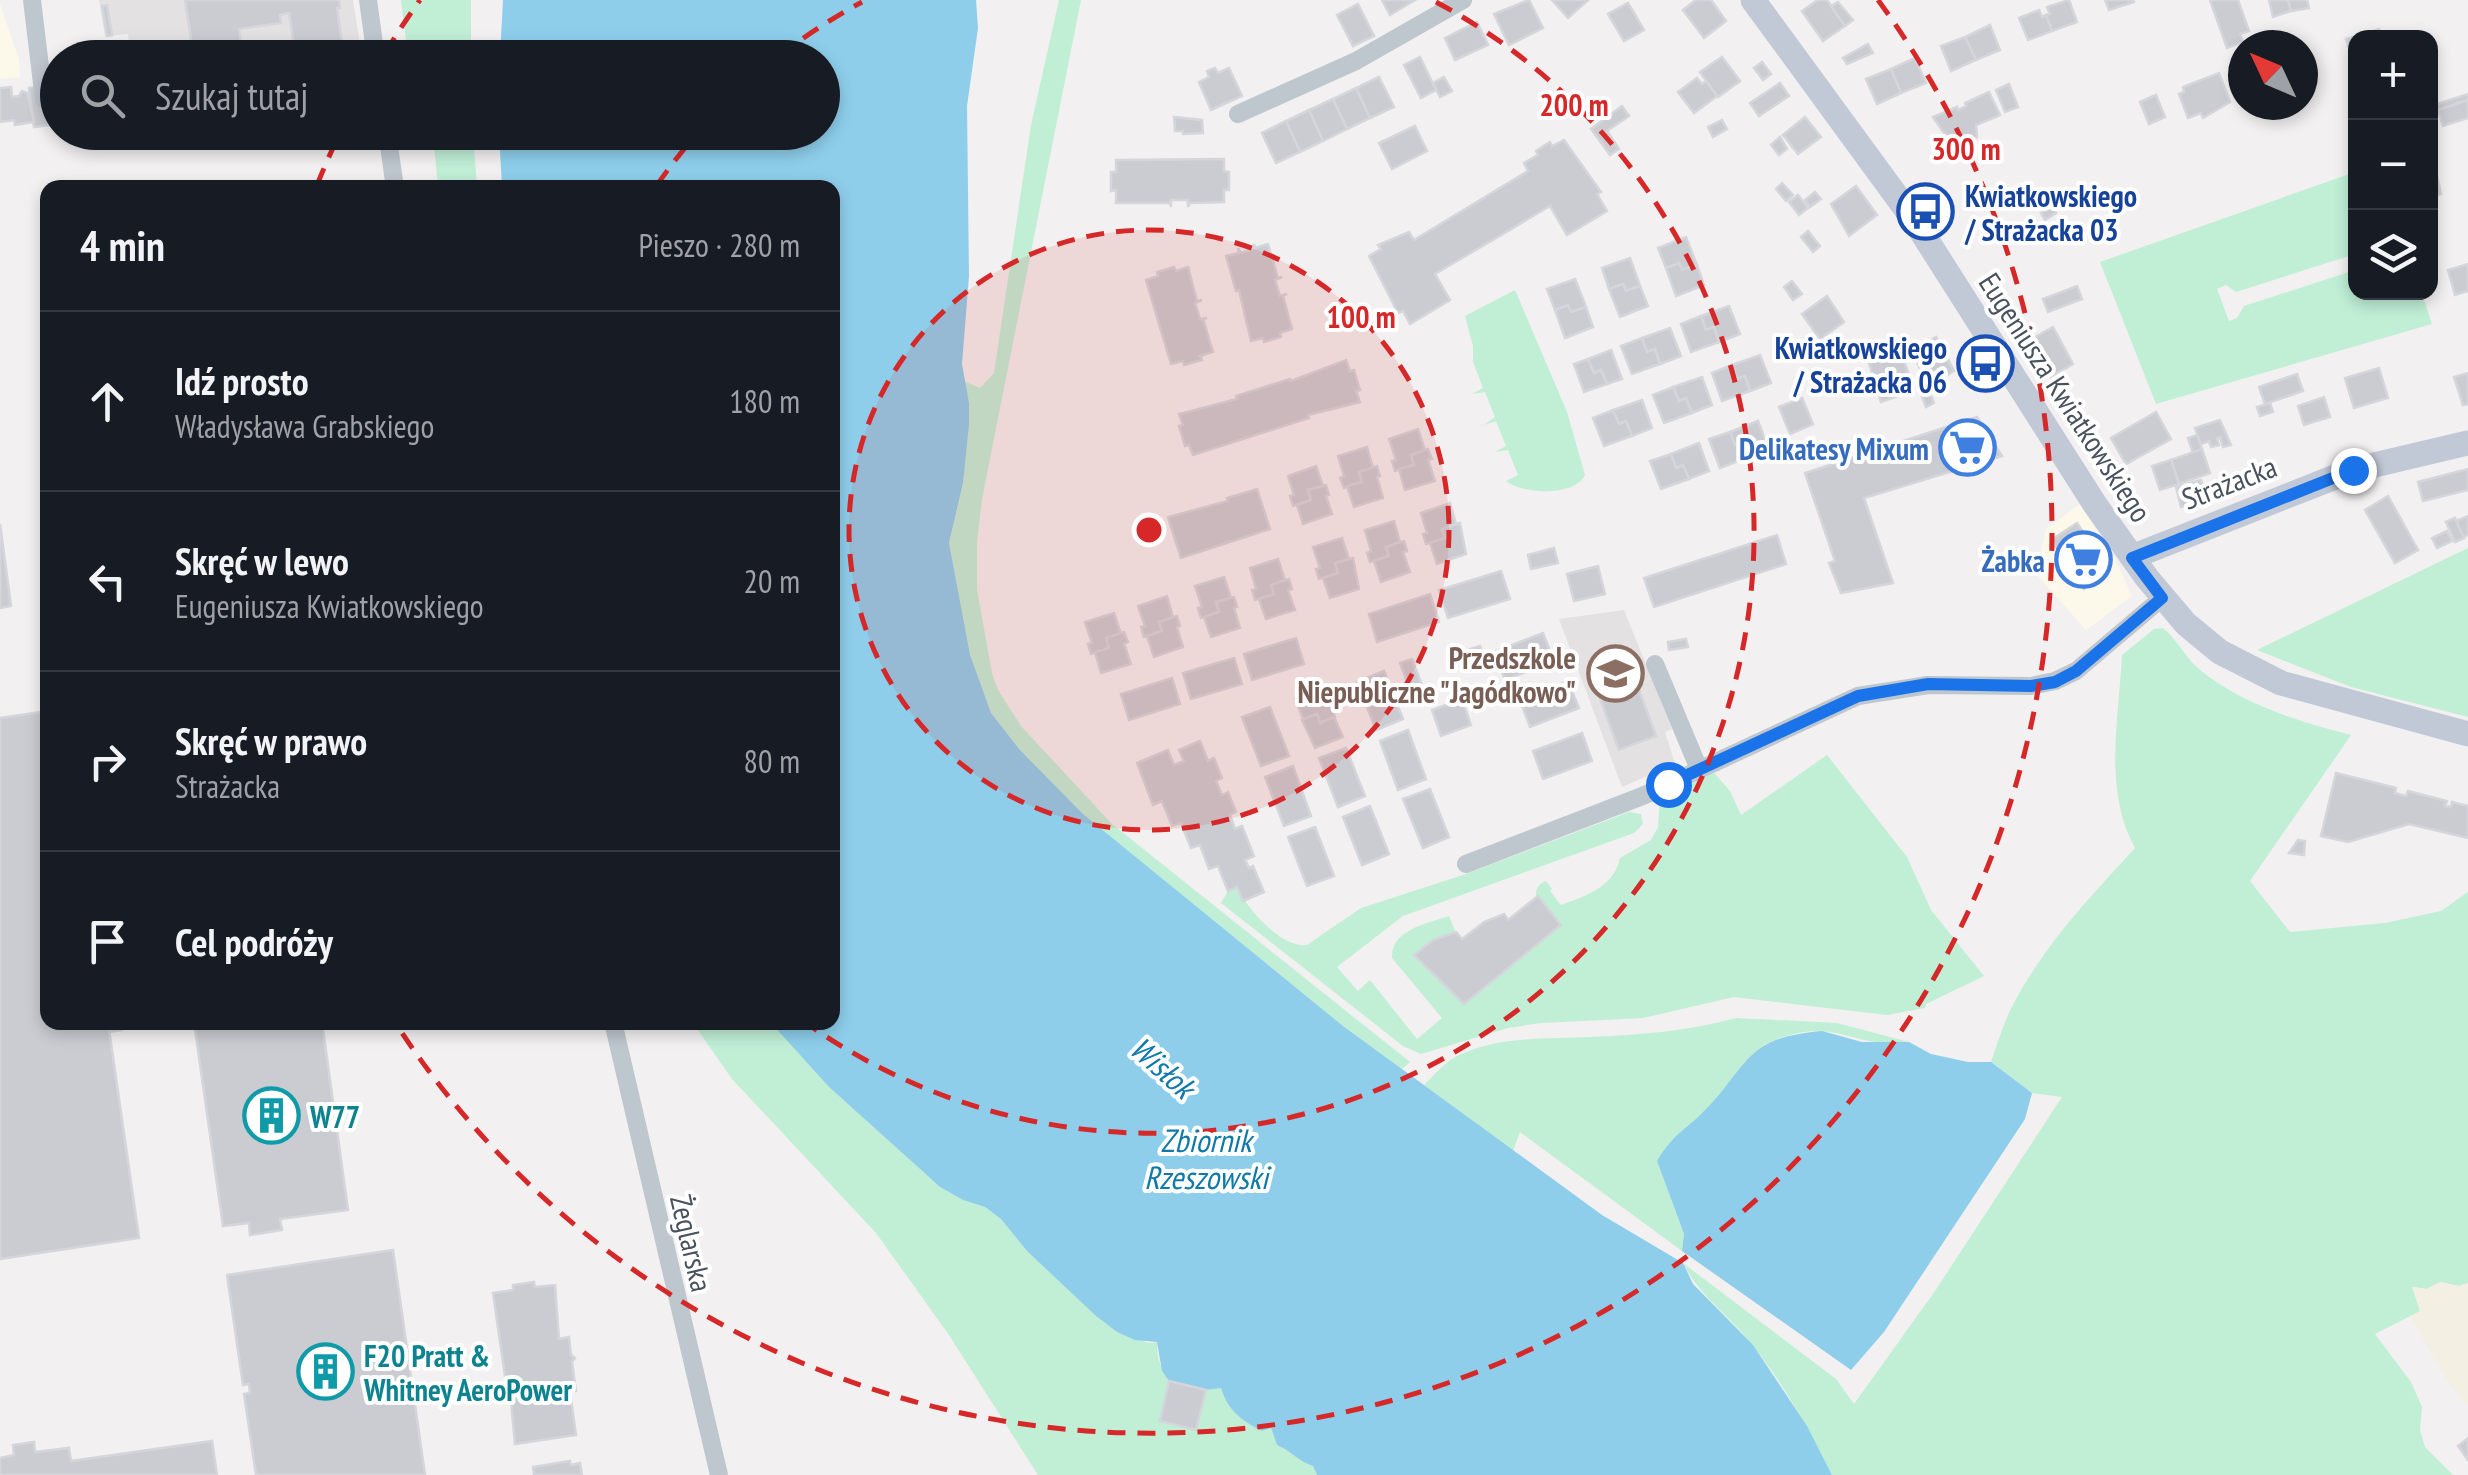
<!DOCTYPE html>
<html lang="pl">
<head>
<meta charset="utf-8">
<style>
  body { margin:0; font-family:"PT Sans Narrow",sans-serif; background:#242831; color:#f1f3f6 }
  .controls { position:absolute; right:30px; top:30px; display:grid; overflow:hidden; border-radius:20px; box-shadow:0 5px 15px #0003 }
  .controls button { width:90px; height:90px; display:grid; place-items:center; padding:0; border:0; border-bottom:2px solid #363941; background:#171b24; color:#f1f3f6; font:50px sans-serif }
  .compass { position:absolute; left:2228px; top:30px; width:90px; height:90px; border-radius:50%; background:#171b24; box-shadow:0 5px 15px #0003; rotate:314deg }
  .stop { position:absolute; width:30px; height:30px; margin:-22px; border:8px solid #1a73e8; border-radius:50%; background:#fff }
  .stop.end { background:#1a73e8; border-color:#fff; box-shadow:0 2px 10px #0008 }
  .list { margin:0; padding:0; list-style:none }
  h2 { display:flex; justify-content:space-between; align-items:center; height:130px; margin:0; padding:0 40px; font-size:42px }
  h2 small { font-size:32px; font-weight:400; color:#9ea1a6 }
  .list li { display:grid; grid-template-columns:65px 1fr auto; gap:30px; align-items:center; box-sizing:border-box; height:180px; padding:0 40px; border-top:2px solid #363941 }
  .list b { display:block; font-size:38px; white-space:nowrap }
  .list p { margin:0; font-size:32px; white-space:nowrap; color:#9ea1a6 }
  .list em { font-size:32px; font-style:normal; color:#9ea1a6 }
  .icon { flex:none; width:55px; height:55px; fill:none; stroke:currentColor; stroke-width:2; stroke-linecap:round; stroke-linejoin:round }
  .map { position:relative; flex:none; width:2468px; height:1475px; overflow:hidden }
  .search { position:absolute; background:#171b24; box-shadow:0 5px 15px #0003; left:40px; top:40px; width:800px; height:110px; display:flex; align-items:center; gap:25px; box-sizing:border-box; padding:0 35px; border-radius:55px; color:#9ea1a6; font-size:38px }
  .panel { position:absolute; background:#171b24; box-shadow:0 5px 15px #0003; left:40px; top:180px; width:800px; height:850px; border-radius:20px }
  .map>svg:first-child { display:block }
</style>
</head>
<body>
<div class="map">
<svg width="2468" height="1475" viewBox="0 0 2468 1475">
  <rect width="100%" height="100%" fill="#f2f0f0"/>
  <g fill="#fcf9eb">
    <polygon points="0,4 19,59 20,77 0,79"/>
    <polygon points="2080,504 2115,559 2132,596 2086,630 2030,567 2037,566 2046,529"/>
  </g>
  <g fill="#e3e1e2">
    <polygon points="99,0 353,0 362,57 130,57 128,34 105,36"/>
    <polygon points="1624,610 1672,729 1665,732 1675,764 1622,787 1559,619"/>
  </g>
  <g fill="#c0efd6">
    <polygon points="401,0 471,0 471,57 408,57"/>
    <polygon points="1059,0 1081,0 982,499 977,542 977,589 992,673 998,690 1021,726 1112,824 1410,1062 1402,1069 1343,1026 1083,814 1020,750 991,713 969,655 949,543 963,483 969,403 964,381 980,388 994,373 1031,125"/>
    <polygon points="426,133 473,133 477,187 438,187 434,144"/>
    <polygon points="2355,172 2355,254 2236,292 2226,285 2217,289 2229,321 2237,318 2244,306 2355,270 2356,292 2422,293 2432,324 2156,404 2100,262"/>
    <path d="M1515,290L1567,412L1585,475C1575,497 1522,494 1506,481L1518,475L1508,450L1495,452L1506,446L1496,421L1484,425L1495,417L1485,392L1472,394L1483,388L1473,362V346L1465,316Z"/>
    <polygon points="2468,548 2468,717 2351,687 2257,650"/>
    <path d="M2163,628C2178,640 2185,658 2200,670C2242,704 2299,722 2351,735L2250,881L2290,932L2385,923L2441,911L2468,892V1283L2459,1286L2440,1282L2427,1289L2413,1287L2420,1311L2375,1334L2411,1382L2422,1407L2420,1430L2425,1447L2453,1475H1832C1809,1430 1785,1386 1754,1347C1731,1317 1700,1297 1683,1263L1836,1379L1854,1404L1935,1291L2062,1097L2032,1093L1991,1062C1998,1042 2004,1021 2014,1003C2045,944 2091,896 2135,848C2103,791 2119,718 2122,655L2154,629Z"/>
    <path d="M1827,755L1907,857L1931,910L1984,976L1926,1004L1925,1008L1887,1015L1734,997L1643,1018L1541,1023L1508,1028L1421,1054L1403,1046L1221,903L1228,891L1237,887C1247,909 1281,948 1307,945L1361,908L1466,874L1629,812L1641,814L1643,824L1634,833L1403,916L1337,967L1358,991L1370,980L1417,1039L1442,1018L1392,958C1391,929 1427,924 1449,916L1455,931L1433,940L1415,955L1465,1004L1561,925L1536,897C1535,889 1539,884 1546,881L1552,889L1550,891L1561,905C1586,896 1614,887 1620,858L1651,840L1658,827L1660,799L1663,797L1666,803L1684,794L1681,788L1714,773L1730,791L1741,815Z"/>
    <path d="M1736,1018L1837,1023L1909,1042C1875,1049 1850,1032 1818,1031C1801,1031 1782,1036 1766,1044C1745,1056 1731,1083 1715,1101C1692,1125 1675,1131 1657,1161L1684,1234L1682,1251L1520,1132L1513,1151L1424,1085C1435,1074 1445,1062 1459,1055C1499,1036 1547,1039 1590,1037C1639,1035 1688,1031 1736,1018Z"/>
    <path d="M693,1023H771L829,1087L940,1187L963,1200L985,1207L1001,1219L1027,1251L1117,1332L1149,1343L1158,1342C1155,1354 1162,1371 1169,1381L1206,1390L1221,1388C1228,1411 1241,1420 1262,1431L1271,1428L1277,1445C1291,1451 1298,1461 1313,1466L1317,1475H1038L949,1335L876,1233L732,1079Z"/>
  </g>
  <polygon fill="#f3efe2" points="2440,1282 2459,1286 2468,1283 2468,1406 2447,1381 2411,1317 2420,1311 2412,1287 2427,1289"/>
  <g fill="#8eceeb">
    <path d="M503,0H976L978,28L967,106L969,276L962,364L969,403V424L963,483L949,543L970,655L991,713L1020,750L1083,814L1343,1026L1602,1215L1683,1263L1693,1284L1753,1345L1807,1426L1832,1475H1317L1313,1466C1298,1461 1291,1451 1277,1445L1271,1428L1262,1431C1241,1420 1228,1411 1221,1388L1206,1390L1169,1381L1162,1371L1157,1342L1135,1340L1117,1332L1095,1315L1027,1251L1001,1219L985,1207L963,1200L940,1187L829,1087L771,1023L832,1022V188L502,187L499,133L822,132V58L500,57Z"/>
    <path d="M1822,1031L1862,1042H1909L1931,1054L1968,1062H1991L2032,1093L2025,1119L1884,1332L1851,1370L1682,1251L1684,1234L1657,1161C1674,1132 1689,1128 1710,1105C1729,1086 1744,1055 1769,1043C1786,1035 1803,1033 1822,1031Z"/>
  </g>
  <g fill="#caccd2" stroke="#d4d6db" stroke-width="2.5">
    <polygon points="185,0 339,0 340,8 337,8 344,58 296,58 289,13 280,15 281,23 239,29 243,58 194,58"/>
    <polygon points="1382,0 1415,0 1390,15"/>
    <polygon points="1529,0 1543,28 1509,45 1494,14"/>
    <polygon points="1552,0 1588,0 1568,18"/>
    <polygon points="1696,0 1711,0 1726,21 1704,38 1683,10"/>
    <polygon points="1818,0 1827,0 1845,26 1823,41 1802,11"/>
    <polygon points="2069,0 2077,22 2052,31 2046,15 2050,14 2047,7"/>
    <polygon points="2105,0 2133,0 2134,2 2109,10"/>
    <polygon points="2210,0 2238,0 2249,31 2240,34 2243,42 2227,48"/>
    <polygon points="2269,0 2288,0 2291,11 2273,17"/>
    <polygon points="2288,0 2307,0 2309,8 2291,11"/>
    <polygon points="1838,2 1853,20 1845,26 1831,6"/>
    <polygon points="1628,3 1644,30 1624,41 1608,14"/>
    <polygon points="1358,4 1374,36 1353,46 1337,15"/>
    <polygon points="107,5 112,35 107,36 102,6"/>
    <polygon points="2039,10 2042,17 2046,15 2052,31 2028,40 2019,18"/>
    <polygon points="1477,22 1488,45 1455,60 1445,38"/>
    <polygon points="1990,25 2000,50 1976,60 1965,37"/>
    <polygon points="2379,29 2383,38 2356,38 2355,66 2346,39"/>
    <polygon points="1965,37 1976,60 1951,71 1941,46"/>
    <polygon points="1868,44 1873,53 1847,64 1843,58"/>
    <polygon points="1420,57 1436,90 1421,98 1404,65"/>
    <polygon points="1722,57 1740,81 1718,97 1700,72"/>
    <polygon points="1915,58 1926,83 1901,93 1891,69"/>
    <polygon points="1762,62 1771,74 1763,80 1754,68"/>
    <polygon points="1215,68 1218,73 1229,68 1242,96 1211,110 1199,82 1209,77 1207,71"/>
    <polygon points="1891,69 1901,93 1877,104 1866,79"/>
    <polygon points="2219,73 2230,102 2203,118 2201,113 2188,118 2179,94 2184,92 2183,87"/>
    <polygon points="1379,77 1394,107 1370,118 1356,88"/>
    <polygon points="1444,77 1452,91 1440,97 1433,83"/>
    <polygon points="1697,78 1702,84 1706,81 1717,96 1694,113 1678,92"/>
    <polygon points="1780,83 1789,96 1759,116 1750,103"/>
    <polygon points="54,84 58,124 34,127 29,88"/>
    <polygon points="2009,84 2018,107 2005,112 1996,90"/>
    <polygon points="11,87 12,97 19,96 22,91 27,93 34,122 15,125 14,120 0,122 0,88"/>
    <polygon points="1356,88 1370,118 1347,129 1333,99"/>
    <polygon points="1989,92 2000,115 1976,125 1977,137 1967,147 1953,146 1933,117 1957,107 1958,110 1966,106 1965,103"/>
    <polygon points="2468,94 2468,100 2436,111 2434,105"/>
    <polygon points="2156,95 2165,117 2149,124 2140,102"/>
    <polygon points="1333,99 1347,129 1323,141 1309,110"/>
    <polygon points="2468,100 2468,118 2443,126 2438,110"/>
    <polygon points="1622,106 1629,116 1607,131 1619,149 1610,155 1591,129"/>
    <polygon points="1309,110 1323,141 1300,152 1286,121"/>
    <polygon points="1174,117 1202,120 1203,133 1183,134 1183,131 1175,131"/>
    <polygon points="1805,117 1821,137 1798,154 1783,135"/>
    <polygon points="1722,120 1727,129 1713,137 1708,127"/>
    <polygon points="1286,121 1300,152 1276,163 1262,133"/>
    <polygon points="1415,126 1427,151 1392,169 1379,143"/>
    <polygon points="1780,137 1787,149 1779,155 1771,145"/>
    <polygon points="1564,140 1601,192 1597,194 1607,211 1567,235 1550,206 1435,274 1450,300 1410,324 1403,311 1398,313 1369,256 1381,249 1378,245 1409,232 1414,240 1528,171 1524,163 1538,155 1536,151 1550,142 1552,146"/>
    <polygon points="1224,159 1224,171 1229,172 1229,190 1224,190 1224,202 1190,203 1188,207 1188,200 1171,200 1171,207 1170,203 1116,203 1116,190 1111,191 1111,172 1116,172 1116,160"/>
    <polygon points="2434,163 2441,194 2430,198 2430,165"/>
    <polygon points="1782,183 1793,195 1786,201 1776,189"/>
    <polygon points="1856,186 1877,215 1849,236 1831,204"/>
    <polygon points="1815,192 1821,199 1810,207 1805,200"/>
    <polygon points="1798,195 1808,208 1799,215 1789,202"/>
    <polygon points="2053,207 2056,213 2045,220 2041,213"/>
    <polygon points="1808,231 1820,246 1813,252 1801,237"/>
    <polygon points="1686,237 1697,265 1682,270 1679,263 1666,268 1658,248"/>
    <polygon points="1254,244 1255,248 1268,244 1278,278 1282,277 1275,280 1280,296 1287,294 1283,296 1292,329 1280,333 1281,337 1264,342 1263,338 1251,341 1239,290 1236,291 1226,256 1239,253 1238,248 1241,253 1253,249"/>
    <polygon points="1630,258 1640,286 1626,291 1623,284 1609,289 1602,268"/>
    <polygon points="1679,263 1682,270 1697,265 1704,285 1676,296 1666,268"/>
    <polygon points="2468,264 2468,291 2455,295 2448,270"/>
    <polygon points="1174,267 1176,271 1188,267 1197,301 1202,300 1195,303 1200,319 1207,318 1203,319 1213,352 1200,356 1202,360 1184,365 1183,361 1171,364 1146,280 1158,276 1157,272"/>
    <polygon points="1575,279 1586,307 1571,312 1568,305 1555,310 1547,289"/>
    <polygon points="1792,281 1802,294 1793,300 1784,287"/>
    <polygon points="1623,284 1626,291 1640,286 1648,306 1620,317 1609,289"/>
    <polygon points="2077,286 2082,299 2048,312 2043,299"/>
    <polygon points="1827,296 1844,322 1820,339 1802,314"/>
    <polygon points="1568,305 1571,312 1586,307 1593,327 1565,338 1555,310"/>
    <polygon points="1729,306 1740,334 1719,342 1714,327 1706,330 1701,316"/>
    <polygon points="1701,316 1706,330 1714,327 1719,342 1691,352 1681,324"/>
    <polygon points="2053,327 2073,364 2050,377 2030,340"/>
    <polygon points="1670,328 1681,356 1660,364 1655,349 1647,352 1642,338"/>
    <polygon points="1936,337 1954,371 1929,385 1911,351"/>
    <polygon points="1642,338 1647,352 1655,349 1660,364 1632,374 1621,346"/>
    <polygon points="1611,350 1622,379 1607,384 1601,370 1594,373 1588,359"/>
    <polygon points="1901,352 1912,384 1899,388 1901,395 1881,402 1869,363"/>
    <polygon points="1760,355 1771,383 1750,391 1745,376 1737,379 1732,365"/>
    <polygon points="1588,359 1594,373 1601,370 1607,384 1584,392 1574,364"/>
    <polygon points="1346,360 1350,371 1354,370 1360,390 1356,391 1360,402 1308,415 1309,418 1193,455 1189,445 1185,446 1179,426 1183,425 1179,414 1237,399 1236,396 1290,379 1291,381"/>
    <polygon points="1732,365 1737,379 1745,376 1750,391 1722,401 1712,373"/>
    <polygon points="2379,368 2388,398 2354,408 2345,378"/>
    <polygon points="2468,373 2468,404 2463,405 2454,377"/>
    <polygon points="2297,374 2303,391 2265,404 2259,387"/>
    <polygon points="1702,377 1712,405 1692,413 1686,398 1679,401 1673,387"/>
    <polygon points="1673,387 1679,401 1686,398 1692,413 1664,423 1653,395"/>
    <polygon points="1928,388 1934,403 1926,407 1920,391"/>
    <polygon points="2324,397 2330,417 2304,425 2298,406"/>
    <polygon points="1802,398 1813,424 1790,434 1779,407"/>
    <polygon points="1642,400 1652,428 1632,436 1626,421 1619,424 1613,410"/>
    <polygon points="2270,403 2273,412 2260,416 2257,407"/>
    <polygon points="1613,410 1619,424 1626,421 1632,436 1604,446 1593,418"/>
    <polygon points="2156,412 2171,439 2126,464 2111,438"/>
    <polygon points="1977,417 2002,456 1864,498 1893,583 1841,593 1829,563 1835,561 1805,473"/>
    <polygon points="2220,420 2231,445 2223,447 2220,437 2217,438 2219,445 2211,447 2209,441 2201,444 2195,428"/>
    <polygon points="1758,421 1769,450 1748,457 1743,443 1735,445 1730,432"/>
    <polygon points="1418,429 1425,450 1411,455 1414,465 1395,471 1392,461 1396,460 1389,439"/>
    <polygon points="1730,432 1735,445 1743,443 1748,457 1720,468 1709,439"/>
    <polygon points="2197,435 2202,449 2193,453 2188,438"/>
    <polygon points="1699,443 1709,471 1689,479 1683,465 1676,468 1671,454"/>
    <polygon points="1367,447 1373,468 1359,472 1362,482 1344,488 1340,478 1344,476 1338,456"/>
    <polygon points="1428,449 1432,459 1428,460 1435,481 1405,490 1399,469 1414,465 1411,455"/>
    <polygon points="2202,449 2210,473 2179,484 2171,460"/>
    <polygon points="1671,454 1676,468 1683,465 1689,479 1661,489 1650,461"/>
    <polygon points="2171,460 2179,484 2160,490 2152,466"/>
    <polygon points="1316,466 1323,486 1308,490 1311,500 1293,506 1290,496 1294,495 1288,476"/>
    <polygon points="1377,466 1380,476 1377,477 1383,498 1354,507 1347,486 1362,482 1359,472"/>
    <polygon points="2468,469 2468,490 2423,501 2418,482"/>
    <polygon points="2236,475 2242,487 2225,495 2222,481"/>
    <polygon points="2201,480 2206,499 2181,507 2176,487"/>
    <polygon points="1326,485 1329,495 1326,496 1332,514 1303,524 1297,505 1311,500 1308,490"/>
    <polygon points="1257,489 1270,529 1181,558 1168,517 1228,501 1227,498"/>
    <polygon points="2388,496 2418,550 2395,563 2365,510"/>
    <polygon points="1450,503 1456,524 1442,529 1445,538 1426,544 1423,534 1427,533 1421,513"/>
    <polygon points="2468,516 2468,535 2463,537 2456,521"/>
    <polygon points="2455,518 2464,538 2455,542 2446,522"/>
    <polygon points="1394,521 1400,542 1386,547 1389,556 1370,562 1367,553 1371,551 1365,530"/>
    <polygon points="1460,523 1466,554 1437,564 1430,543 1445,538 1442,529"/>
    <polygon points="2077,523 2105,565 2100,568 2104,574 2084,589 2051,540"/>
    <polygon points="0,524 11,606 0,608"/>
    <polygon points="2447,531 2452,541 2437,548 2432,538"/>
    <polygon points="1777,535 1786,564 1654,607 1644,578"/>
    <polygon points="1342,538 1349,559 1335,563 1338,573 1319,579 1316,569 1320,568 1313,547"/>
    <polygon points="1404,541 1407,551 1403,552 1410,572 1381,582 1374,561 1389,556 1386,547"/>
    <polygon points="1554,548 1558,563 1531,569 1528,555"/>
    <polygon points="1353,558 1359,589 1330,598 1323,578 1338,573 1335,563"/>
    <polygon points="1278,559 1285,580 1271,585 1274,594 1255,600 1252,590 1256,589 1250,568"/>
    <polygon points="1598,566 1605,594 1574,601 1567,574"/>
    <polygon points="1501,571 1510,599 1448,618 1439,590"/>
    <polygon points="1224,577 1231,598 1216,602 1219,612 1201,618 1198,608 1202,607 1195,586"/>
    <polygon points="1289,579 1292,589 1288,590 1295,610 1266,619 1259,599 1274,594 1271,585"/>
    <polygon points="1430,594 1439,622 1377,642 1369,614"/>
    <polygon points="1167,596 1173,617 1159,622 1162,631 1144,637 1141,627 1145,626 1138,606"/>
    <polygon points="1234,597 1237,607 1234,608 1240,628 1211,637 1204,617 1219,612 1216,602"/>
    <polygon points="1114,613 1121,634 1106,638 1109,648 1091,654 1088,644 1092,643 1085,622"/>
    <polygon points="1177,616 1180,626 1177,627 1183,647 1154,657 1147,636 1162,631 1159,622"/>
    <polygon points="1124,632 1128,642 1124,644 1131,664 1101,673 1095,652 1109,648 1106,638"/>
    <polygon points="1543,633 1554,661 1505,680 1494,652"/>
    <polygon points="1296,638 1304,664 1252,680 1244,654"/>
    <polygon points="1686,639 1688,647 1669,650 1668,642"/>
    <polygon points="1480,646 1486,663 1477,666 1470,649"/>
    <polygon points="1625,652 1656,736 1619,750 1588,666"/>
    <polygon points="1234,658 1242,684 1191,699 1183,673"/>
    <polygon points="1412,659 1422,685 1410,690 1400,663"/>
    <polygon points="1384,671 1403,719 1376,730 1357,682"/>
    <polygon points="1172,678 1180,704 1129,720 1121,694"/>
    <polygon points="1568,681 1579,708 1530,727 1520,700"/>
    <polygon points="1323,688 1335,717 1320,723 1317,714 1303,719 1295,699"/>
    <polygon points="1462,699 1471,725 1441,736 1432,710"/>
    <polygon points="1270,707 1289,756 1261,766 1242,717"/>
    <polygon points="48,711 48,1022 108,1022 139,1238 0,1259 0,718"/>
    <polygon points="1317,714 1320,723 1334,717 1343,737 1315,748 1302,720"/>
    <polygon points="1408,730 1426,779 1398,790 1380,741"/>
    <polygon points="1582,733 1592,761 1543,779 1533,751"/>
    <polygon points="1200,741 1208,761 1214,758 1222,778 1216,781 1222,795 1228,792 1236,812 1230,815 1235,829 1242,826 1254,856 1245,860 1249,868 1253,866 1264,892 1243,901 1237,887 1228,891 1218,866 1209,869 1200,845 1191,848 1181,823 1172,826 1162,801 1153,805 1137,763 1168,750 1174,765 1184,761 1179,750"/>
    <polygon points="1346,748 1365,796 1338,807 1319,758"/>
    <polygon points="1293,766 1311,816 1284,826 1265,777"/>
    <polygon points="2336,773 2396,788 2395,793 2406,796 2408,791 2447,801 2445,806 2451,807 2452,802 2468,806 2468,838 2409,824 2348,842 2321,836"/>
    <polygon points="1430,789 1449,837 1423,848 1403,799"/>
    <polygon points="1370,806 1389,854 1362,865 1343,817"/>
    <polygon points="1315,827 1334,876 1307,886 1288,837"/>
    <polygon points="2298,840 2305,841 2304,855 2289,853"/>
    <polygon points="1538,896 1561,925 1464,1004 1414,955 1433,940 1456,932 1462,939 1484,922 1504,914 1508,920"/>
    <polygon points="108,1022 121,1022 122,1030 109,1032"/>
    <polygon points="194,1022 322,1022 348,1210 280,1219 282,1230 250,1235 249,1223 223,1226"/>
    <polygon points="393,1250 425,1475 256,1475 244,1394 250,1393 249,1384 243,1385 227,1275"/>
    <polygon points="534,1282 535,1287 555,1285 559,1339 569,1337 571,1355 575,1358 572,1362 576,1391 570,1392 576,1435 515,1444 510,1390 507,1390 493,1293 513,1290 513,1285"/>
    <polygon points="1169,1381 1206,1390 1196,1430 1160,1421"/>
    <polygon points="2468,1438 2468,1460 2458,1446"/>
    <polygon points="212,1441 217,1475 0,1475 0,1458 14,1455 13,1445 34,1442 35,1452 69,1448 71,1461"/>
    <polygon points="570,1461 571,1465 580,1463 582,1475 534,1475 533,1467"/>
  </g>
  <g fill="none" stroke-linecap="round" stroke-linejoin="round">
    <g stroke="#bec6ce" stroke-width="18">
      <polyline points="32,0 44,100"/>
      <polyline points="368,0 376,58"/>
      <polyline points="1238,114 1356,61 1463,0"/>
      <polyline points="387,132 395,188"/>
      <polyline points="1655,664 1699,769"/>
      <polyline points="1466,864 1645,795 1858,696 1928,685 2031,686 2055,681 2076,671 2162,598"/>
      <polyline points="613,1022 719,1475"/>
    </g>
    <g stroke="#c1c9d6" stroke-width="25">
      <polyline points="1753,0 1914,220 2094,503 2147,578 2186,624 2220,652 2281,683 2468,734"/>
      <polyline points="2132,557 2353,470 2468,443"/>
    </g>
  </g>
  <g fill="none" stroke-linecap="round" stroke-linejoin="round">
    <polyline stroke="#1a73e8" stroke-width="12" points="1668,784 1858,696 1928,684 2031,686 2055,682 2076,671 2162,598 2132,558 2353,470"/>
  </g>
  <circle cx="1149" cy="530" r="300" fill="#d62828" fill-opacity=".12"/>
  <g fill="none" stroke="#d62828" stroke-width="5" stroke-dasharray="18 12">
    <circle cx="1149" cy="530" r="300"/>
    <path d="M657 185A601 601 0 0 1 695 136M779 56A601 601 0 0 1 862 2M1436 2A601 601 0 1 1 809 1025"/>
    <path d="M317 185A901 901 0 0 1 339 135M385 53A901 901 0 0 1 420 0M1878 0A901 901 0 1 1 398 1027"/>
  </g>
  <defs>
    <symbol id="bus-ring" viewBox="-11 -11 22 22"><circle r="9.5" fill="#fff" stroke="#1a4fb4" stroke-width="1.5"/><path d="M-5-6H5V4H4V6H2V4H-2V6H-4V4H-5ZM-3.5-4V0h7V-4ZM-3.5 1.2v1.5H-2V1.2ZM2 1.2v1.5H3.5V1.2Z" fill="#1a4fb4"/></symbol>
    <symbol id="supermarket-ring" viewBox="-11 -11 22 22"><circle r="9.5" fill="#fff" stroke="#3f7fe0" stroke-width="1.5"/><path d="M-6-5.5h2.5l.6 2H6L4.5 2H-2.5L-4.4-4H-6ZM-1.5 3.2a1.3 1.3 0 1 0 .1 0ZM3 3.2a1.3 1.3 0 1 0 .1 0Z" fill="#3f7fe0"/></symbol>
    <symbol id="school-ring" viewBox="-11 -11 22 22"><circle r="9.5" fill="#fff" stroke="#8d6e63" stroke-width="1.5"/><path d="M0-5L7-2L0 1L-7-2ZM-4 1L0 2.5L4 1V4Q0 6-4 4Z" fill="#8d6e63"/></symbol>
    <symbol id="building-ring" viewBox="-11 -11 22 22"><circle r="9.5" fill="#fff" stroke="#0f9aa8" stroke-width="1.5"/><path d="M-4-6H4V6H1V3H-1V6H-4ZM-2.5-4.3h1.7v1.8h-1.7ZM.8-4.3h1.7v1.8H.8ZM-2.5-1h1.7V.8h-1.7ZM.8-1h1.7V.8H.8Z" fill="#0f9aa8"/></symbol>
  </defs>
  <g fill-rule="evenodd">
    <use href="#bus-ring" x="1894" y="180" width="63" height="63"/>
    <use href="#bus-ring" x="1954" y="332" width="63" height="63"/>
    <use href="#supermarket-ring" x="1936" y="416" width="63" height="63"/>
    <use href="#supermarket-ring" x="2052" y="528" width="63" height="63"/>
    <use href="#school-ring" x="1584" y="642" width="63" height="63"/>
    <use href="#building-ring" x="240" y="1084" width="63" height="63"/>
    <use href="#building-ring" x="294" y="1340" width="63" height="63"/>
  </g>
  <g text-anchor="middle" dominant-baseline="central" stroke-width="8" stroke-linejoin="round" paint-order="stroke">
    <g font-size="30" font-weight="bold" fill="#164399" stroke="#fff" text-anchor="start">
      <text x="1965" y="195">Kwiatkowskiego<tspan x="1965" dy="34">/ Strażacka 03</tspan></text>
      <text x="1947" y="347" text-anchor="end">Kwiatkowskiego<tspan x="1947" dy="34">/ Strażacka 06</tspan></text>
    </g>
    <g font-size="30" fill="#48515d" stroke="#fff">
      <text transform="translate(2066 397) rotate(57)">Eugeniusza Kwiatkowskiego</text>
      <text transform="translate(2229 482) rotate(-21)">Strażacka</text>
      <text transform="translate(692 1243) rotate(77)">Żeglarska</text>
    </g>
    <g font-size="30" font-weight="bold" fill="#366cbe" stroke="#fff" text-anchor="end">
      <text x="1929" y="448">Delikatesy Mixum</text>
      <text x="2045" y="560">Żabka</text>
    </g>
    <g font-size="30" font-weight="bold" fill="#785e54" stroke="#fff" text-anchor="end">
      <text x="1576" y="657">Przedszkole<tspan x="1576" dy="34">Niepubliczne "Jagódkowo"</tspan></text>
    </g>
    <g font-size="30" font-weight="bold" fill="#0d838f" stroke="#fff" text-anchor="start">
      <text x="310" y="1116">W77</text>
      <text x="364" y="1355">F20 Pratt &amp;<tspan x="364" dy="34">Whitney AeroPower</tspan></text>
    </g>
    <g font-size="32" font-style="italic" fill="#0f7aa9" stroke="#fff">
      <text transform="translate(1163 1067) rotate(42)">Wisłok</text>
      <text x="1206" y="1140">Zbiornik<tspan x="1206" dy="37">Rzeszowski</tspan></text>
    </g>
  </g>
  <circle cx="1149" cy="530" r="15" fill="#d62828" stroke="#fff" stroke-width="5"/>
  <g font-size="30" text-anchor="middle" font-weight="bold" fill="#d62828" stroke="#fff" stroke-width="8" stroke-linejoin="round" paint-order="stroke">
    <text x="1574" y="116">200 m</text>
    <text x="1966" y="160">300 m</text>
    <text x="1361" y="328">100 m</text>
  </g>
</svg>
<div class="controls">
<button>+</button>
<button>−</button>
<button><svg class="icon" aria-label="layers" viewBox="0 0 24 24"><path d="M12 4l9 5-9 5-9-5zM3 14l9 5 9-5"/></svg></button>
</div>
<svg class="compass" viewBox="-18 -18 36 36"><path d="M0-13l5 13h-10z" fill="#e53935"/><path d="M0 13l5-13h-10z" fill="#9ea1a6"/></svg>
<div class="stop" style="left:1668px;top:784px"></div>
<div class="stop end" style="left:2353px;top:470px"></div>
<div class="search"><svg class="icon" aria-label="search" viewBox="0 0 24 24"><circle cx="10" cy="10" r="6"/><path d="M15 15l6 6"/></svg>Szukaj tutaj</div>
<section class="panel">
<h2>4 min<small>Pieszo · 280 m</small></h2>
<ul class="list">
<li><svg class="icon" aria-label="ahead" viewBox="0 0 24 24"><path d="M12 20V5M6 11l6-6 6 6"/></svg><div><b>Idź prosto</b><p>Władysława Grabskiego</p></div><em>180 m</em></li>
<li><svg class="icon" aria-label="left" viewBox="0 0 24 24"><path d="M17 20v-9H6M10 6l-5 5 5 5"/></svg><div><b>Skręć w lewo</b><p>Eugeniusza Kwiatkowskiego</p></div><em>20 m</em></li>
<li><svg class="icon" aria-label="right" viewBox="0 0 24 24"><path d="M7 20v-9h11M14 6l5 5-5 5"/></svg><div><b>Skręć w prawo</b><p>Strażacka</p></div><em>80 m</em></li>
<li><svg class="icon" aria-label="arrive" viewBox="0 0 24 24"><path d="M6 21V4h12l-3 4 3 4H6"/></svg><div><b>Cel podróży</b></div></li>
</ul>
</section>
</div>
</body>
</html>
